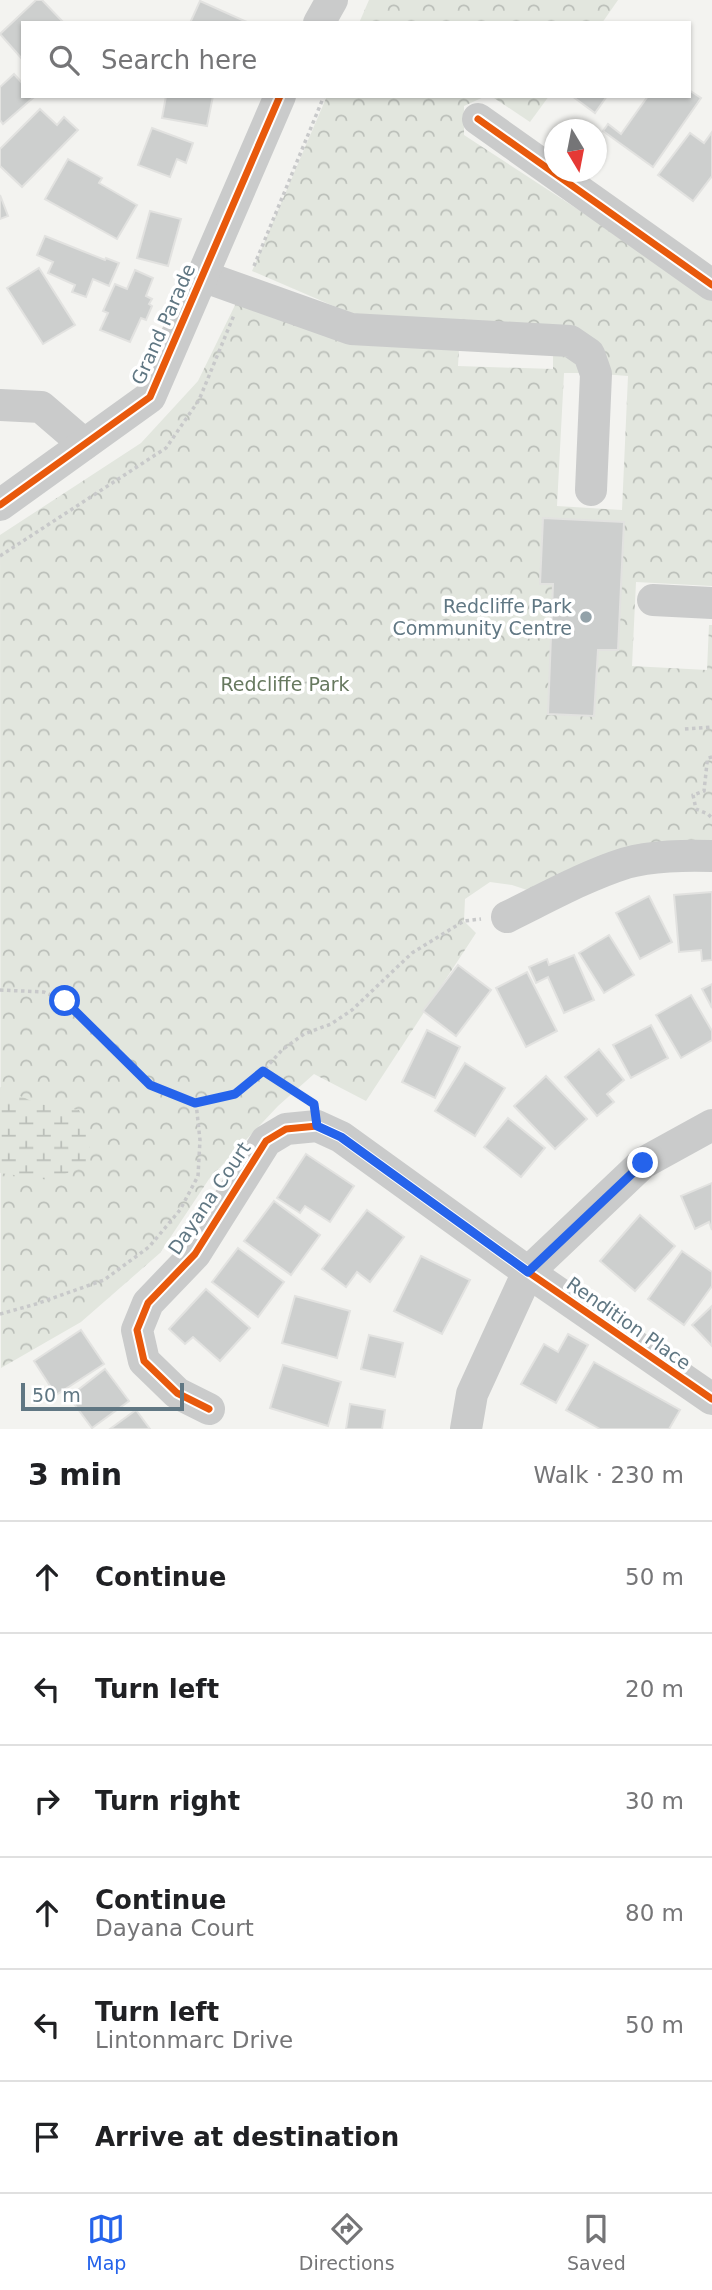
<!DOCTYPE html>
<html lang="en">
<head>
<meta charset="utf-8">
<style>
  body { margin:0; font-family:"DejaVu Sans",sans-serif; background:#f2f2f2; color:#202124 }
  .compass { position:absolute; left:544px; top:119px; width:63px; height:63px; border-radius:50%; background:#fff; box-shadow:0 2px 5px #0004; rotate:170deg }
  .scale { position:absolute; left:21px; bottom:18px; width:163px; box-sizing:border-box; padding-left:7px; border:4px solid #607783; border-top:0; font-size:19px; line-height:24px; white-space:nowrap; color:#607783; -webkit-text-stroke:5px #fff; paint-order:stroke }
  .stop { position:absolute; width:21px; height:21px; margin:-16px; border:5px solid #2563eb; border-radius:50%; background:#fff }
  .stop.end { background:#2563eb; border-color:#fff; box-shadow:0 2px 7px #0008 }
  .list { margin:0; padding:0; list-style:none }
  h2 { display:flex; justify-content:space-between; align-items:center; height:91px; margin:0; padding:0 28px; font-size:30px }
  h2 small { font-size:23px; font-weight:400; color:#757577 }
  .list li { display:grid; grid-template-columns:46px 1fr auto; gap:21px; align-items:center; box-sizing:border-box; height:112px; padding:0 28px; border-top:2px solid #e0e0e0 }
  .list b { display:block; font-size:26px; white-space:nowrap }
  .list p { margin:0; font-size:23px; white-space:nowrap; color:#757577 }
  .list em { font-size:23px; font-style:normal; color:#757577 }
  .icon { flex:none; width:38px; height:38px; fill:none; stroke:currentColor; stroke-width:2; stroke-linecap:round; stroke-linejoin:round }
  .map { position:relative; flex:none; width:712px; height:1429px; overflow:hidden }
  .search { position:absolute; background:#fff; box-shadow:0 2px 5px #0004; left:21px; right:21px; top:21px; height:77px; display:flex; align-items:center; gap:18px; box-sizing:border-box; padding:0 24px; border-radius:0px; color:#757577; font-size:26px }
  .sheet { height:763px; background:#fff }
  nav { display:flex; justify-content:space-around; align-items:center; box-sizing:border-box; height:98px; border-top:2px solid #e0e0e0; background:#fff; font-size:19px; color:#757577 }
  nav a { display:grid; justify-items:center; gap:4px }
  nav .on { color:#2563eb }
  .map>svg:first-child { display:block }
</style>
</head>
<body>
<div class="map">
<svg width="712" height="1429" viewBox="0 0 712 1429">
  <defs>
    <pattern id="forest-crowns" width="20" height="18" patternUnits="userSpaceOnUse" patternTransform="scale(1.75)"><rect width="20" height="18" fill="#e2e6de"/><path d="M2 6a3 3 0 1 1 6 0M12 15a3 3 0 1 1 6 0" fill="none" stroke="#bbbfb9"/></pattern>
    <pattern id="wetland-marsh" width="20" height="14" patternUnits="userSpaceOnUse" patternTransform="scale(1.75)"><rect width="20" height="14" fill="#e2e6de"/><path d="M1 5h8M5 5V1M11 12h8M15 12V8" fill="none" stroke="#bbbfb9"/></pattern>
  </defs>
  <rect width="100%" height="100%" fill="#f3f3f0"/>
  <g fill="url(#forest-crowns)">
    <polygon points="369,0 618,0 602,23 359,23"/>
    <polygon points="327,96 486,96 464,106 464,135 712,297 712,586 636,582 632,666 707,670 709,625 712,625 712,842 536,893 512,885 490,882 465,899 464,921 476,933 366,1101 314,1074 278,1106 209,1179 160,1253 81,1322 1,1368 0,535 141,443 198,381 239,297 459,348 458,366 553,369 553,349 579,356 585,373 564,373 557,506 622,510 628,376 602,374 597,344 366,320 252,271"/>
    <polygon points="491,96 549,96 530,122"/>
  </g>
  <polygon fill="url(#wetland-marsh)" points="0,1087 38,1104 79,1110 91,1137 86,1166 49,1180 0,1173"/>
  <g fill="#cdcfce" stroke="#e2e2e0" stroke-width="2">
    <polygon points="36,0 42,0 64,23 23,23 23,60 0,34"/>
    <polygon points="200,1 249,23 190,23"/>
    <polygon points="14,74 23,84 23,96 34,97 3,124 0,120 0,87"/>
    <polygon points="689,90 701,98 653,167 603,131 608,124 621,134 648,96 689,96"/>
    <polygon points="166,96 213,96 207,126 162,118"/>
    <polygon points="572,96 607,96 595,113"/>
    <polygon points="40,109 57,125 64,117 78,130 22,187 0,166 0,149"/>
    <polygon points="152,128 193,143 186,163 177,159 170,177 138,165"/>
    <polygon points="712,132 712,176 693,201 658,175 690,133 704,143"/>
    <polygon points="68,159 102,178 99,183 137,205 117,239 45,199"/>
    <polygon points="0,195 8,216 0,219"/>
    <polygon points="150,211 181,219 168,266 137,258"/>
    <polygon points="45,236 105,260 106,258 119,263 109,286 93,279 86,297 72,292 75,285 48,273 53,262 37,255"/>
    <polygon points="39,268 75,325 43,344 7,288"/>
    <polygon points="135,270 153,278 146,296 152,299 149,304 152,306 146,320 141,318 130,342 100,330 108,313 103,311 115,284 127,289"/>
    <polygon points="543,518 624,522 618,650 598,650 594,716 548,714 553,584 540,584"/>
    <polygon points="712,892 712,960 702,961 701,950 679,952 674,895"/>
    <polygon points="649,896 672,942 640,959 616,913"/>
    <polygon points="609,935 634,975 604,993 579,953"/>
    <polygon points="574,955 594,1000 564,1013 548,977 536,983 529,967 547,959 549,965"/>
    <polygon points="458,965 491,990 456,1036 423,1011"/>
    <polygon points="527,972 557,1031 526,1047 496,988"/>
    <polygon points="712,984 712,1008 702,989"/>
    <polygon points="691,995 712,1031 712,1040 681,1058 656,1015"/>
    <polygon points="651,1025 668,1058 631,1078 613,1045"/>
    <polygon points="427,1030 460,1047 435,1098 402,1082"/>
    <polygon points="599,1049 624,1080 607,1094 614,1102 597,1116 565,1077"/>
    <polygon points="465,1063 505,1088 475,1136 435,1111"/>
    <polygon points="546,1076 587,1119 555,1149 514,1106"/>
    <polygon points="508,1118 545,1148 521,1177 484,1147"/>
    <polygon points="306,1154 354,1186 330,1222 305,1206 300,1213 277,1198"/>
    <polygon points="712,1183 712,1230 709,1222 695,1229 681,1196"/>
    <polygon points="274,1201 320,1235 291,1275 244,1241"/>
    <polygon points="367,1210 404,1237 370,1282 357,1272 346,1287 322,1269"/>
    <polygon points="640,1215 675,1246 635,1291 600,1261"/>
    <polygon points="238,1248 284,1282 258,1317 212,1282"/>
    <polygon points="682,1251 712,1272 712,1286 684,1325 648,1299"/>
    <polygon points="421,1256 470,1280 442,1334 394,1311"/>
    <polygon points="206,1289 250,1328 220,1361 193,1337 185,1344 169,1329"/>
    <polygon points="295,1296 350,1311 337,1358 282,1343"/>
    <polygon points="712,1306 712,1346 692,1325"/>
    <polygon points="81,1330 104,1364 56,1395 34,1361"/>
    <polygon points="568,1334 588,1345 556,1403 521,1384 544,1344 558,1352"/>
    <polygon points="369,1335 403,1343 395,1377 361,1369"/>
    <polygon points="594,1362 680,1410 669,1429 600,1429 566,1410"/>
    <polygon points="283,1365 341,1382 328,1426 270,1408"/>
    <polygon points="105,1369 129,1401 92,1428 69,1397"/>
    <polygon points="350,1404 385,1410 382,1429 346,1429"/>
    <polygon points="136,1410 150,1429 110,1429"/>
  </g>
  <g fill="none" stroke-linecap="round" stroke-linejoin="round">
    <g stroke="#c8c9ca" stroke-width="3.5" stroke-dasharray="3.5 3.5" stroke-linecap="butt">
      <polyline points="254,266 324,96"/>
      <polyline points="0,556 166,448 199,400 234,315"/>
      <polyline points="685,729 712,727"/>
      <polyline points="712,757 708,758 707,763 704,791 693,795 696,809 708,814 712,818"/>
      <polyline points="0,990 44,992 65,1001 150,1085 196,1103 235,1094 263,1071 282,1050 304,1034 331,1024 352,1010 412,953 464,921 481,919"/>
      <polyline points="264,1071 307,1100"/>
      <polyline points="0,1314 36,1304 104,1280 149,1247 180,1210 198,1176 200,1140 196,1103"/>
    </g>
    <g stroke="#cacbcb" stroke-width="32">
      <polyline points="319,23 332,0"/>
      <polyline points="478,119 712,285"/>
      <polyline points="202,276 351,329 570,341 589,354 596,374 591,490"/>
      <polyline points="0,405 41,407 84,444"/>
      <polyline points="0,505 150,397 280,96"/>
      <polyline points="653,600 712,603"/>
      <path d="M507,917C546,898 585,876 626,863C650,856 687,855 712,856"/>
      <polyline points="209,1409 177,1393 144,1361 137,1330 148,1303 195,1254 266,1141 286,1129 317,1126 341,1137 528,1272 712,1399"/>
      <polyline points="466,1429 472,1394 528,1272 643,1163 712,1125"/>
    </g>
    <defs>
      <g id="cycleway">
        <polyline points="478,119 712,285"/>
        <polyline points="0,505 150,397 280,96"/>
        <polyline points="209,1409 177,1393 144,1361 137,1330 148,1303 195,1254 266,1141 286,1129 317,1126 341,1137 528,1272 712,1399"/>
      </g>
    </defs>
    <use href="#cycleway" stroke="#fff" stroke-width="11"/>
    <use href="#cycleway" stroke="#e8590c" stroke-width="7"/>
  </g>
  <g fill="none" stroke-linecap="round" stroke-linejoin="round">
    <polyline stroke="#2563eb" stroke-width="9" points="65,1001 150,1085 195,1103 235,1094 263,1071 314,1104 317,1126 341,1137 528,1272 643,1163"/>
  </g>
  <circle fill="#93a2a9" stroke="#fff" stroke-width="2.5" cx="586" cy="617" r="7"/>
  <g text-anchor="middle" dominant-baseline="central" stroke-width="7" stroke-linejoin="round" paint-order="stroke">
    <g font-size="19" fill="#607783" stroke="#fff">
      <text transform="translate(163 324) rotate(-66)">Grand Parade</text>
      <text transform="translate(209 1198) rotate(-56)">Dayana Court</text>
      <text transform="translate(629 1323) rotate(35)">Rendition Place</text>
    </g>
    <g font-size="19" fill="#607783" stroke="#fff" text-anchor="end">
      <text x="572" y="606">Redcliffe Park<tspan x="572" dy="22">Community Centre</tspan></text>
    </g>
    <g font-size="19" fill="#67795f" stroke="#fff">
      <text x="285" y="684">Redcliffe Park</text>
    </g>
  </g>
</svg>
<svg class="compass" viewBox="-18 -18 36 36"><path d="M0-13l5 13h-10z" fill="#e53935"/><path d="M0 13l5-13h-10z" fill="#757577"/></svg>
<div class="scale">50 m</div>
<div class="stop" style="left:65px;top:1001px"></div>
<div class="stop end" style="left:643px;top:1163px"></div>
<div class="search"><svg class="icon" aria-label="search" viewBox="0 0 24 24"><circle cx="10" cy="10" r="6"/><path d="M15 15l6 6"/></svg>Search here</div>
</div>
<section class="sheet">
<h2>3 min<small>Walk · 230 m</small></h2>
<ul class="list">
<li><svg class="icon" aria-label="ahead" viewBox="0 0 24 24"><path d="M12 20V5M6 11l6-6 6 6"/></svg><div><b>Continue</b></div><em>50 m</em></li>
<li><svg class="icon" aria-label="left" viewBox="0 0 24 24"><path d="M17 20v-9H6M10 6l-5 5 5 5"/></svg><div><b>Turn left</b></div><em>20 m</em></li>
<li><svg class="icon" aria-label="right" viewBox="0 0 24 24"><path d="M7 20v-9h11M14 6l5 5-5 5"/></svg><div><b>Turn right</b></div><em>30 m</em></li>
<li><svg class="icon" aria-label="ahead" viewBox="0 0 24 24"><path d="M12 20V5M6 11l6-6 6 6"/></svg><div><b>Continue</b><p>Dayana Court</p></div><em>80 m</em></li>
<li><svg class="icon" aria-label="left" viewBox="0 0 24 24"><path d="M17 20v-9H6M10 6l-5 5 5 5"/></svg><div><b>Turn left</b><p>Lintonmarc Drive</p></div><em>50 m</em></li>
<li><svg class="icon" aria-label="arrive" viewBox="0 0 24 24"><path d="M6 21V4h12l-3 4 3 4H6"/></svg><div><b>Arrive at destination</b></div></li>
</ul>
</section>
<nav>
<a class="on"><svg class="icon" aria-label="map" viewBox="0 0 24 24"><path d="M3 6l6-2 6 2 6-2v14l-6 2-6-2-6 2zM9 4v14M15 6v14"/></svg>Map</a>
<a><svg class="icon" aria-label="directions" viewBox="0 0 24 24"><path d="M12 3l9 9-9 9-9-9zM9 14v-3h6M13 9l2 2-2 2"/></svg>Directions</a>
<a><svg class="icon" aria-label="saved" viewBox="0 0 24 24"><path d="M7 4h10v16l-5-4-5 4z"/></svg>Saved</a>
</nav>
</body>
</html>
